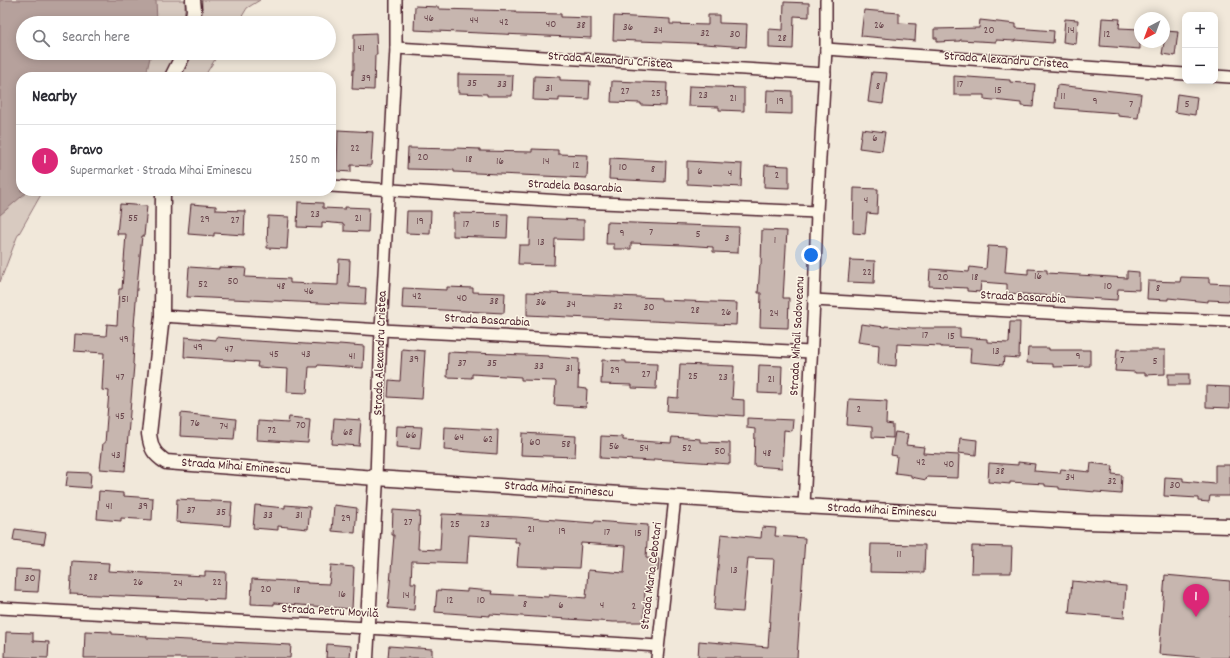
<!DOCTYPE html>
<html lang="en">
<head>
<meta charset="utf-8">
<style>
  body { margin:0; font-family:Dekko,sans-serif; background:#f7f7f7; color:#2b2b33 }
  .controls { position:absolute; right:12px; top:12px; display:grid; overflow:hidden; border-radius:8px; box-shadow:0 2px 10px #0003 }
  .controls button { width:36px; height:36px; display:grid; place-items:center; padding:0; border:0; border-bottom:1px solid #e1e1e2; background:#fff; color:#2b2b33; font:20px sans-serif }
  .compass { position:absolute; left:1134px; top:12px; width:36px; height:36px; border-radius:50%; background:#fff; box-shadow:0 2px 10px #0003; rotate:221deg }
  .you { position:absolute; left:811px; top:255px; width:14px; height:14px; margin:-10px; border:3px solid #fff; border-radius:50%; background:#1a73e8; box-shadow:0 0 0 6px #1a73e833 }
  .badge { display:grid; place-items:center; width:26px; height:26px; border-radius:50%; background:#db2777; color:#fff; font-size:13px; font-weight:700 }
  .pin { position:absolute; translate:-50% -33px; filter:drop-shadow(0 1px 2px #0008) }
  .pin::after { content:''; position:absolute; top:21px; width:14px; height:12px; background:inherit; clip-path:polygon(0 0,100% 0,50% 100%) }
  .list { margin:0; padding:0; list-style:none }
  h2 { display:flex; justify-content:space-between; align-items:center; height:52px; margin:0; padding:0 16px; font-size:17px }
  h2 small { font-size:13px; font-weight:400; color:#7c7c81 }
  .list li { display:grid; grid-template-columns:26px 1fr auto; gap:12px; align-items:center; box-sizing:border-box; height:72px; padding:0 16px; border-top:1px solid #e1e1e2 }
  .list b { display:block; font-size:15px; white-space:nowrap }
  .list p { margin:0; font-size:13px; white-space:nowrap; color:#7c7c81 }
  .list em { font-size:13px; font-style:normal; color:#7c7c81 }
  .icon { flex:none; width:22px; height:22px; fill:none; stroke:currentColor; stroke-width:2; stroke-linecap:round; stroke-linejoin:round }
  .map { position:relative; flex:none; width:1230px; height:658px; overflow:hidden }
  .search { position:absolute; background:#fff; box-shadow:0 2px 10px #0003; left:16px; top:16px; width:320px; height:44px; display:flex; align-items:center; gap:10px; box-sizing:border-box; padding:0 14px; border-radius:22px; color:#7c7c81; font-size:15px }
  .panel { position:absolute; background:#fff; box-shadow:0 2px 10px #0003; left:16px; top:72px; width:320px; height:124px; border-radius:16px }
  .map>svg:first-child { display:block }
</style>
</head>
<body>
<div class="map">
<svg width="1230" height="658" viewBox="0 0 1230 658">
  <rect width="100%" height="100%" fill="#f1e8da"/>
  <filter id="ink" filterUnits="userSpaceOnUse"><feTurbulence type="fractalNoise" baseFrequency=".025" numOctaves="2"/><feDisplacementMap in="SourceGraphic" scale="8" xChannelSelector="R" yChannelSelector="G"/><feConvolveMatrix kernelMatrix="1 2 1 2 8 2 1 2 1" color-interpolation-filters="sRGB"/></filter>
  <g filter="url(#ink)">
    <g fill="#d8cac0" stroke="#917476">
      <polygon points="0,0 185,0 185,9 183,23 23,23 23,53 176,53 164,77 21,77 21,191 43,191 17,237 0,282"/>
      <polygon points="202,0 260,0 247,8 238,23 201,23 202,18"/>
      <polygon points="191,53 219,53 204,77 178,77"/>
    </g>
    <polygon fill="#b6a19c" stroke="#8b6d6f" points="0,0 156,0 157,22 156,23 23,23 23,53 151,53 146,75 144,77 21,77 21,191 28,191 0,215"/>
    <g fill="#c7b6af" stroke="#4a1f2b">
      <polygon points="784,2 809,3 809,17 794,16 793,49 769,48 769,29 783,30"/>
      <polygon points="415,6 439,7 439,9 516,11 516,13 561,14 561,17 591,18 591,38 414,30"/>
      <polygon points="864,10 899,13 899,23 916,24 915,41 861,36"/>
      <polygon points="708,15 719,15 719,23 747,24 746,47 691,43 613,40 614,16 670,19 670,24 708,25"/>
      <polygon points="1102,18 1120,19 1119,28 1140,29 1140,49 1100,46"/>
      <polygon points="1065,19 1078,20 1076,44 1063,42"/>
      <polygon points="980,20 1016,24 1016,28 1054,31 1053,43 1015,40 1015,41 996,40 996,42 960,40 960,41 937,42 937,38 934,38 934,29 979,28"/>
      <polygon points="1166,31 1178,32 1175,56 1162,54"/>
      <polygon points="376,33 377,55 375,55 374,90 352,89 353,70 354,70 354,34"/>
      <polygon points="872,72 887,73 883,104 868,102"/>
      <polygon points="458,74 513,75 512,96 487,96 487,94 458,93"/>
      <polygon points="534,76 560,77 560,80 590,81 589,99 559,98 559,101 533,100"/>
      <polygon points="954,76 1010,80 1010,82 1035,84 1033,107 1021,106 1021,103 984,99 984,95 954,95"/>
      <polygon points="612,81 667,83 666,106 641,105 641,103 611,102"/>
      <polygon points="1057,85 1141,94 1138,118 1118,116 1118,113 1055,108"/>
      <polygon points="689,86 744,88 744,111 719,110 719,107 688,106"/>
      <polygon points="767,90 792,91 792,114 766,113"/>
      <polygon points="1177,94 1197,97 1195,115 1175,112"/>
      <polygon points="862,129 885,132 882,151 859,148"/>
      <polygon points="338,130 373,132 371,166 351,165 351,172 337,171"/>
      <polygon points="408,148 455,149 455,148 480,149 480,151 532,152 532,149 558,150 558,154 588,155 587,178 454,172 454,170 407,169"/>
      <polygon points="610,158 666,161 665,182 609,179"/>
      <polygon points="687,161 742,164 741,187 687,184"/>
      <polygon points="765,165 789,166 789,188 764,187"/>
      <polygon points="854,188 878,189 877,214 867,213 865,234 853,233"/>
      <polygon points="298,202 323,203 323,208 345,209 345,207 369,208 368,232 344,231 344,224 322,222 322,228 297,227"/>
      <polygon points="120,204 147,206 144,236 142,236 138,276 134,326 135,326 133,364 134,365 125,471 100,469 103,443 105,443 109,391 102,390 104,353 74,351 75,334 106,336 107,324 117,325 119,289 122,289 126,234 117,234"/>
      <polygon points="191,204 216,206 216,210 245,211 244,235 214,233 214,236 188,234"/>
      <polygon points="407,211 431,211 430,234 406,233"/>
      <polygon points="453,213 508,214 507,238 453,236"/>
      <polygon points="268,216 289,217 287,249 267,248"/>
      <polygon points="530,218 584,220 584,240 555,239 554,265 518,264 519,245 529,245"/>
      <polygon points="607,222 739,227 738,253 713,252 713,247 683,245 631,243 631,249 614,249 614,244 606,244"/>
      <polygon points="762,230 787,231 783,298 789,298 788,328 760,327 761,293 758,293 760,265 761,265"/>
      <polygon points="988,246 1007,247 1005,272 1028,274 1028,269 1047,270 1047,273 1127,278 1127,271 1139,272 1139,290 1118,289 1117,300 1007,293 1007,284 981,282 980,292 967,291 967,288 929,286 930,269 969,272 970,267 986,269"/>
      <polygon points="339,259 350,260 349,287 366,288 365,305 187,297 189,267 219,269 219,267 246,268 245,277 290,279 290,283 338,285"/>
      <polygon points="850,260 875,261 874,283 848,282"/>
      <polygon points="1181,277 1209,278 1209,283 1230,284 1230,301 1208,300 1208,302 1168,298 1168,300 1147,299 1148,281 1180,282"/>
      <polygon points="447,287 473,288 473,292 505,293 504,313 402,308 403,288 447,290"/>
      <polygon points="527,292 661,298 661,300 737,303 736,325 527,315"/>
      <polygon points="1010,322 1020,322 1019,358 1004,357 1003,365 970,362 971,348 941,347 941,346 897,344 896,366 878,364 879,345 858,342 861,324 885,327 885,326 911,328 960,328 960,337 987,339 987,342 1009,343"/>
      <polygon points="185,337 216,340 216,337 240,339 240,340 338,346 339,344 364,346 363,368 318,365 317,367 309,367 307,393 287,392 288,369 257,367 258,362 184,357"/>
      <polygon points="1028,348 1049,348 1049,350 1090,350 1090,366 1053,367 1053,364 1027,363"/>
      <polygon points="402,349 425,351 422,399 388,397 389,380 400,381"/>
      <polygon points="1117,349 1129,350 1165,350 1165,374 1145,375 1145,373 1135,373 1135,372 1115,371"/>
      <polygon points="448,352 549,356 549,357 579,359 578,388 587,389 586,407 554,405 556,382 555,381 521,380 521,377 472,374 472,378 447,377"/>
      <polygon points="602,360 626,361 626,363 657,364 656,389 632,388 632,385 601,384"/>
      <polygon points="680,364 734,366 732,399 744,400 744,416 667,411 668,397 678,398"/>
      <polygon points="759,365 782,366 781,394 758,393"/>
      <rect x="1168" y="374" width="21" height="11"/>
      <polygon points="1206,386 1230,387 1230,408 1206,407"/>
      <polygon points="849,399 887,401 886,424 893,425 893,438 872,437 872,427 847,425"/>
      <polygon points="181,413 236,419 234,439 180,436"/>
      <polygon points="289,417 310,419 308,443 257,440 258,421 288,423"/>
      <polygon points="334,418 361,420 359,446 332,444"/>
      <polygon points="747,418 793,420 792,431 784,430 782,468 754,466 755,429 747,428"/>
      <polygon points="397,426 422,427 420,449 396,447"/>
      <polygon points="445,427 498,430 497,454 444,450"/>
      <polygon points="895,432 908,434 906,445 924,447 923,453 959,455 958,478 927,477 926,480 911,477 911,475 895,473 897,456 891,455"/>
      <polygon points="522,433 576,436 575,457 521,455"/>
      <polygon points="601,436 623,437 623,440 671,443 672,437 700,439 700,442 730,443 730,464 654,459 654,461 600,458"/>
      <polygon points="960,438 977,440 976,455 958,453"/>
      <polygon points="1018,462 1035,464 1034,471 1060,473 1061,469 1090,472 1091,463 1113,466 1112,474 1122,475 1121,494 1059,489 1059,487 1045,486 1045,484 1010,482 1010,484 988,482 989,463 1018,465"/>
      <polygon points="1215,465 1230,465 1230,496 1210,496 1209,502 1198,501 1198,498 1164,496 1165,477 1183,478 1183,481 1215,484"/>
      <polygon points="68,472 91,473 90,488 66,486"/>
      <polygon points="99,491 123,493 123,496 153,498 152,520 121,518 121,521 97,519"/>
      <polygon points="177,499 232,502 230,526 176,522"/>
      <polygon points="255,505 285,508 285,505 310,507 308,529 278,526 278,530 253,528"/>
      <polygon points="334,505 357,508 355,533 332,531"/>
      <polygon points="393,510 420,512 418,549 440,550 442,514 517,517 594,523 595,521 648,525 646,558 659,559 658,571 649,571 648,586 645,586 644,622 613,622 490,614 490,616 435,612 437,590 467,592 467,589 492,591 491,594 549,597 549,595 586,598 588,570 624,573 626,546 581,543 579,568 517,566 519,542 515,542 515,538 469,535 467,563 412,561 411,583 416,583 414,610 388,608 394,535 392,535"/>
      <polygon points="762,527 776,528 775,536 805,538 797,658 698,658 699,641 768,647 774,559 748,558 743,612 714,610 721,534 761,538"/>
      <polygon points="15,529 46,533 44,544 13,540"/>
      <polygon points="871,544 925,545 924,573 870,572"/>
      <polygon points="972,546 1012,547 1011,573 971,573"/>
      <polygon points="72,561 109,563 108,571 205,576 205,571 226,572 225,600 70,594"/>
      <polygon points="331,565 354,567 352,609 274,603 274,605 251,604 252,579 307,582 307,583 329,584"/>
      <polygon points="16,569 40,570 38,592 15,591"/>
      <polygon points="1165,575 1230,581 1230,658 1206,658 1159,654"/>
      <polygon points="1072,581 1126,586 1124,618 1069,613"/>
      <polygon points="85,631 112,632 112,634 147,636 147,638 291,645 290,658 84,658"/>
      <polygon points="6,632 33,633 33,641 49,642 48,658 5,657"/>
      <polygon points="327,644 351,646 350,658 326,658"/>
      <polygon points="389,646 432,649 432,658 388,658"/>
    </g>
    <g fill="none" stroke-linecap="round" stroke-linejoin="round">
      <defs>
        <g id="minor">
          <polyline points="396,48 825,74"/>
          <polyline points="826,49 1185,74"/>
          <polyline points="1215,76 1230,77"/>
          <polyline points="331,186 578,202 817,212"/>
          <polyline points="814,300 1100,316 1230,321"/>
          <polyline points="162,316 381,330 811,352"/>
          <polyline points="376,478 381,330 396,48 396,0"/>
          <polyline points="804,506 814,300 817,212 826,49 826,0"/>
          <polyline points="0,608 368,628 658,646"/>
          <polyline points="657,658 675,498"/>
        </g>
        <g id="tertiary">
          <polyline points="192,23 194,10 193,0"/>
          <polyline points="172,77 184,53"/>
          <path d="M163,191L162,316L149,434C151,449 154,454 166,462L376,478L804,506L1086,522L1230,526"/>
          <polyline points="366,658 376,478"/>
        </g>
      </defs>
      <use href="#minor" stroke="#4a1f2b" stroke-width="14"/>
      <use href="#tertiary" stroke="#4a1f2b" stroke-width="17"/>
      <use href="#minor" stroke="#fcf5e5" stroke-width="11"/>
      <use href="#tertiary" stroke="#fcf5e5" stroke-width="14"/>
    </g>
  </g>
  <g text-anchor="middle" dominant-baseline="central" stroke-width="3" stroke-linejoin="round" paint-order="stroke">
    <g font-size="11" fill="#69454c">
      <text x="429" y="19">46</text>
      <text x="474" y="21">44</text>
      <text x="504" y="23">42</text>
      <text x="551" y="25">40</text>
      <text x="581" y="26">38</text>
      <text x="879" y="26">26</text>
      <text x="628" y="28">36</text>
      <text x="658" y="31">34</text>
      <text x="989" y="31">20</text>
      <text x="1071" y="31">14</text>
      <text x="705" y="34">32</text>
      <text x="735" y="35">30</text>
      <text x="1107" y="35">12</text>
      <text x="782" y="39">28</text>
      <text x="361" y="49">41</text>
      <text x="366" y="79">39</text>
      <text x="472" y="84">35</text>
      <text x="502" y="85">33</text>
      <text x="960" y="85">17</text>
      <text x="878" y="87">8</text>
      <text x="549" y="89">31</text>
      <text x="998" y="91">15</text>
      <text x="625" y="92">27</text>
      <text x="656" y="94">25</text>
      <text x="703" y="96">23</text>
      <text x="1063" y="97">11</text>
      <text x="733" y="99">21</text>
      <text x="780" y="102">19</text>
      <text x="1095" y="102">9</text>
      <text x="1131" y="105">7</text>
      <text x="1187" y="105">5</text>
      <text x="875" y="139">6</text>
      <text x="355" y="149">22</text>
      <text x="423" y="158">20</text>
      <text x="469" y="160">18</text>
      <text x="500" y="162">16</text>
      <text x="546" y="162">14</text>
      <text x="576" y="166">12</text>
      <text x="623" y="168">10</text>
      <text x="653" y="170">8</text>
      <text x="700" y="172">6</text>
      <text x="730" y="174">4</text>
      <text x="777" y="176">2</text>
      <text x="866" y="201">4</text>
      <text x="315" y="215">23</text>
      <text x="133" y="219">55</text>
      <text x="358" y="219">21</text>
      <text x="205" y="220">29</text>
      <text x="235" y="221">27</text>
      <text x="420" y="222">19</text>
      <text x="466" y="225">17</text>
      <text x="496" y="225">15</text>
      <text x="651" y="233">7</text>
      <text x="622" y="234">9</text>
      <text x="698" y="235">5</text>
      <text x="727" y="239">3</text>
      <text x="775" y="241">1</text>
      <text x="541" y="243">13</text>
      <text x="867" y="273">22</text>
      <text x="1038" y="277">16</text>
      <text x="943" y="278">20</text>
      <text x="975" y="278">18</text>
      <text x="233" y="282">50</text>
      <text x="203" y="285">52</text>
      <text x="281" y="287">48</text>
      <text x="1108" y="287">10</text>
      <text x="1158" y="289">8</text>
      <text x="309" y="292">46</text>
      <text x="417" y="297">42</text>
      <text x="462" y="299">40</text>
      <text x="125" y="300">51</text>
      <text x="494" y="302">38</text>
      <text x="541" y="303">36</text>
      <text x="571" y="305">34</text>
      <text x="618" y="307">32</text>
      <text x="649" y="308">30</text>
      <text x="695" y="311">28</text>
      <text x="726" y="313">26</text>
      <text x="774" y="314">24</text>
      <text x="925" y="336">17</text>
      <text x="951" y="337">15</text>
      <text x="124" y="340">49</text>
      <text x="198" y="348">49</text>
      <text x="229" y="350">47</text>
      <text x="996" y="352">13</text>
      <text x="274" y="355">45</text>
      <text x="306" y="355">43</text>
      <text x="352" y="357">41</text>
      <text x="1078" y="357">9</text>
      <text x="414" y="360">39</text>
      <text x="1122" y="361">7</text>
      <text x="1155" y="362">5</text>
      <text x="462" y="364">37</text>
      <text x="492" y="364">35</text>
      <text x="539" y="367">33</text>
      <text x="569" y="369">31</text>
      <text x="615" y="371">29</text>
      <text x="646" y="375">27</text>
      <text x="693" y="377">25</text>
      <text x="120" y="378">47</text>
      <text x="723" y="378">23</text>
      <text x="771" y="380">21</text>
      <text x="859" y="410">2</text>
      <text x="120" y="417">45</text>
      <text x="195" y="424">76</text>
      <text x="301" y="426">70</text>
      <text x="224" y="427">74</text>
      <text x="272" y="431">72</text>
      <text x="348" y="433">68</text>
      <text x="411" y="436">66</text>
      <text x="459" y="438">64</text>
      <text x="488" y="440">62</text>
      <text x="535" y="443">60</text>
      <text x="566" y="445">58</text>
      <text x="614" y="447">56</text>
      <text x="644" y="449">54</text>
      <text x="687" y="449">52</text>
      <text x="720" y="452">50</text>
      <text x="767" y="454">48</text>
      <text x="116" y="456">43</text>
      <text x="921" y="463">42</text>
      <text x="949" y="465">40</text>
      <text x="1000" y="472">38</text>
      <text x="1070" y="478">34</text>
      <text x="1112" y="482">32</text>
      <text x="1175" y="486">30</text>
      <text x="109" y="507">41</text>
      <text x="143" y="507">39</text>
      <text x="191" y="511">37</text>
      <text x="221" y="513">35</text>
      <text x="268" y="516">33</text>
      <text x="299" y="516">31</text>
      <text x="346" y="519">29</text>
      <text x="408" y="523">27</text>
      <text x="455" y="525">25</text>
      <text x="485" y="525">23</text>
      <text x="531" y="530">21</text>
      <text x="562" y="532">19</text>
      <text x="607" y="533">17</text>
      <text x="638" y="534">15</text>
      <text x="899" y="555">11</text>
      <text x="734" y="571">13</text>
      <text x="93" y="578">28</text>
      <text x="30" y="579">30</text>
      <text x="138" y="583">26</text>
      <text x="217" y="583">22</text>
      <text x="178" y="584">24</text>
      <text x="266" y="590">20</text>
      <text x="297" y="591">18</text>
      <text x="342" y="595">16</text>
      <text x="406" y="596">14</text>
      <text x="450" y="601">12</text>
      <text x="481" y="601">10</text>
      <text x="525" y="605">8</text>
      <text x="561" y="606">6</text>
      <text x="602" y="606">4</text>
      <text x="634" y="607">2</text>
    </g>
    <g font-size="13" fill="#4a1f2b" stroke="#fcf5e5">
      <text transform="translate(610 61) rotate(4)">Strada Alexandru Cristea</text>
      <text transform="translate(1006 61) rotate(4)">Strada Alexandru Cristea</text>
      <text transform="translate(575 187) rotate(3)">Stradela Basarabia</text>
      <text transform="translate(1023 298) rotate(3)">Strada Basarabia</text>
      <text transform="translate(487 321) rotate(3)">Strada Basarabia</text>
      <text transform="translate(798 336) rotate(-87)">Strada Mihail Sadoveanu</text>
      <text transform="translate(381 353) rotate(-88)">Strada Alexandru Cristea</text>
      <text transform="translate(236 467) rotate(4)">Strada Mihai Eminescu</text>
      <text transform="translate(559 490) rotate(4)">Strada Mihai Eminescu</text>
      <text transform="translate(882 511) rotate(3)">Strada Mihai Eminescu</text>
      <text transform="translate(652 576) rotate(-83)">Strada Maria Cebotari</text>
      <text transform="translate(330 612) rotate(3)">Strada Petru Movilă</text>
    </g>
  </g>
</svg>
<div class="controls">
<button>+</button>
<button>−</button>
</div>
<svg class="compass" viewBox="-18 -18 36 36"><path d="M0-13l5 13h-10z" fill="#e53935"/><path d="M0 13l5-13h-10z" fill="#7c7c81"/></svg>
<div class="you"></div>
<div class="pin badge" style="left:1196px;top:617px">1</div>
<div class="search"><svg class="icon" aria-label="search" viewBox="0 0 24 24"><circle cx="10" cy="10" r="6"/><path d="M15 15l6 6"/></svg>Search here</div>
<section class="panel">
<h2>Nearby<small></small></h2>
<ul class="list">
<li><span class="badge">1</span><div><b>Bravo</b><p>Supermarket · Strada Mihai Eminescu</p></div><em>250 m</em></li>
</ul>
</section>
</div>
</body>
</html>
